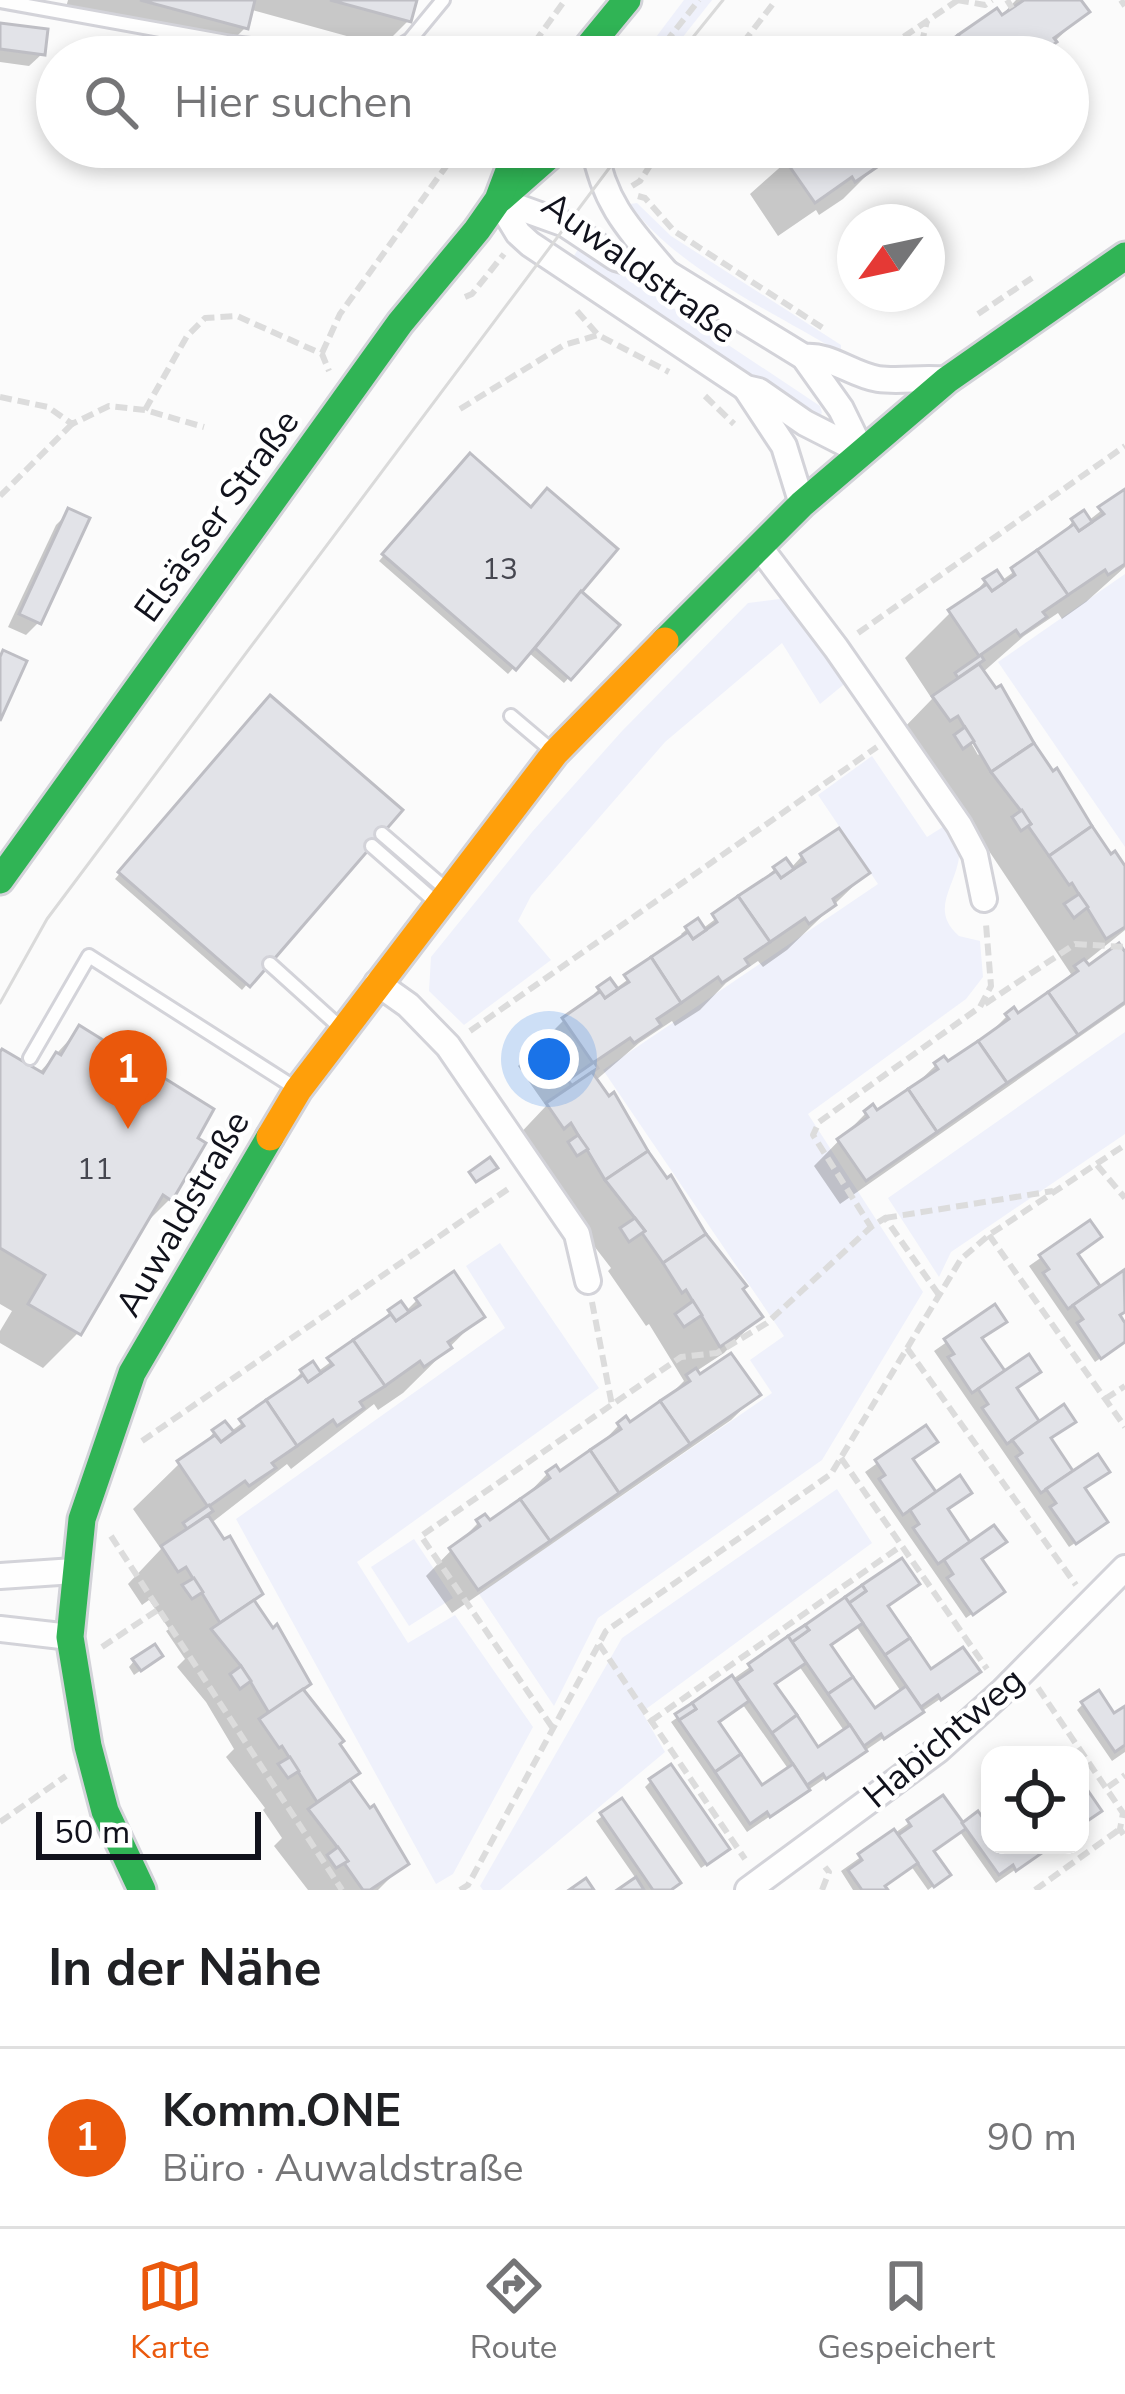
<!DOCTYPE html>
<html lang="de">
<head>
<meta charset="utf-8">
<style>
  body { margin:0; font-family:"Nunito Sans",sans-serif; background:#f2f2f2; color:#202124 }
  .controls { position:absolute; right:36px; bottom:36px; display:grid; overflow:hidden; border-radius:24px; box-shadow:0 6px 18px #0003 }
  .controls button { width:108px; height:108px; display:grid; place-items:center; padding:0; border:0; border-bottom:3px solid #e0e0e0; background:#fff; color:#202124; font:60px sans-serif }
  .compass { position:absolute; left:837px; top:204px; width:108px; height:108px; border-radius:50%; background:#fff; box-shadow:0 6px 18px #0003; rotate:237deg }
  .scale { position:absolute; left:36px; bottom:30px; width:225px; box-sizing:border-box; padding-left:12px; border:6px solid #11121c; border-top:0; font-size:33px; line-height:42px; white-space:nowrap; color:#11121c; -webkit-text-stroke:9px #fff; paint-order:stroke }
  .you { position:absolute; left:549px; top:1059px; width:42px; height:42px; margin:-30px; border:9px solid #fff; border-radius:50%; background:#1a73e8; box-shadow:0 0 0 18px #1a73e833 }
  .badge { display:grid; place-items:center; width:78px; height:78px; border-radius:50%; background:#ea580c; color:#fff; font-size:39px; font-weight:700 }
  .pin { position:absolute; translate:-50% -99px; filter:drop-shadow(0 3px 6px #0008) }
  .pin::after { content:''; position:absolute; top:63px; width:42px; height:36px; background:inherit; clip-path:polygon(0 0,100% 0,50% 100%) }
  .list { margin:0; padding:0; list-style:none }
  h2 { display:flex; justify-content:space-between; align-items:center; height:156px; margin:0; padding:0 48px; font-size:51px }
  h2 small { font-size:39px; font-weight:400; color:#757577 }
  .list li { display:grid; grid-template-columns:78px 1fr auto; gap:36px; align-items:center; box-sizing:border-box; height:180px; padding:0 48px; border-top:3px solid #e0e0e0 }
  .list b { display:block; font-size:45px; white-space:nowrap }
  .list p { margin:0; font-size:39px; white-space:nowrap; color:#757577 }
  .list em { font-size:39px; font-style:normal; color:#757577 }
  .icon { flex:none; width:66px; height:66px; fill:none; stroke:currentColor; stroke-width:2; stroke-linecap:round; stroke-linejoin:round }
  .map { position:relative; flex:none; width:1125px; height:1890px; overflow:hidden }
  .search { position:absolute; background:#fff; box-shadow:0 6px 18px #0003; left:36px; right:36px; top:36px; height:132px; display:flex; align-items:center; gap:30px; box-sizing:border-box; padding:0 42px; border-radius:66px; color:#757577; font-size:45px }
  .sheet { height:336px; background:#fff }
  nav { display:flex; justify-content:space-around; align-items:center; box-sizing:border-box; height:168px; border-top:3px solid #e0e0e0; background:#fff; font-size:33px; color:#757577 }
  nav a { display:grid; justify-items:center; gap:6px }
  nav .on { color:#ea580c }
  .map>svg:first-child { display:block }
</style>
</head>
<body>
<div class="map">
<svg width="1125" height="1890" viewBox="0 0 1125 1890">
  <rect width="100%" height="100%" fill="#fbfbfb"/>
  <g fill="#eff1fb">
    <polygon points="684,0 712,0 667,57 641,57"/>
    <path d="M637,203L671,236L841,345V353C775,313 674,267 630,204Z"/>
    <polygon points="580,246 820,406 822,413 818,417 809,413 572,259"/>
    <polygon points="1125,574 1125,847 998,662"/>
    <polygon points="787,598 848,681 820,704 782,643 665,742 531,896 518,921 551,960 464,1025 429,991 431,957 532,832 622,731 748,603"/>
    <path d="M872,756L927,837L946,825C953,837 962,848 958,863C952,890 931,912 959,936L980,941L983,977L966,999L808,1114L923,1292L822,1460L598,1618L554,1706L479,1594L772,1393L750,1360L784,1336L603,1070L878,884L818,795Z"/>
    <polygon points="1125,1032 1125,1134 951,1252 939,1277 888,1198"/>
    <polygon points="500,1243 599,1388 357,1562 408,1643 455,1615 533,1727 453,1874 436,1884 236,1519 505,1328 466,1266"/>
    <polygon points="837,1489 872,1543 642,1712 665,1752 500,1890 483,1890 480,1886 622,1638"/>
    <polygon points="414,1539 453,1598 409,1626 371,1567"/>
  </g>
  <g fill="#0003" fill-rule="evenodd">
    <polygon points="68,0 414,0 408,21 383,46 249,9 245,28 223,50 249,57 160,57 175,41 65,11"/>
    <polygon points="1016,0 1078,0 1086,12 1038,57 933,57 997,12 1000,17"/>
    <polygon points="0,26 42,54 29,66 0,62"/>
    <polygon points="803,147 917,147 905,155 901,151 868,174 843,199 819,215 816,210 778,236 750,194"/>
    <polygon points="470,457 577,591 616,625 564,683 528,652 508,674 379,561"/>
    <path d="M1125,492V567L1086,602L1062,619L1058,613L1024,636L982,673L1110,859L1125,871V930L1084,963L1088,969L1125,957V1005L840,1204L814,1166L866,1113L877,1115L910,1090L936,1065L947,1066L982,1041L1007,1016L1013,1011L1017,1017L1050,994L1071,974L921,749L914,754L899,733L932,699L905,658L950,613L982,590L980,587L985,581H1001L1070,531L1068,527L1073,521H1088ZM974,737L983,750L978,755L970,741Z"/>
    <polygon points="69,512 38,623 26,635 8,627 56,525"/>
    <polygon points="270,699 399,810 242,990 115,879"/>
    <polygon points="802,856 867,873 787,950 763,967 758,961 726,983 700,1010 675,1026 672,1021 639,1043 595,1081 759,1317 724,1353 695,1372 699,1378 757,1395 731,1420 452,1613 426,1576 478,1523 489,1524 522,1500 547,1474 555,1469 559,1475 594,1451 619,1425 629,1426 663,1402 684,1381 649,1324 646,1326 608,1271 611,1268 513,1141 546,1106 518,1066 564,1020 596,998 594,994 599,989 615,989 684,938 681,934 687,929 702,929 772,877 769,874 775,869 790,869"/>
    <polygon points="79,1029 170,1199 141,1228 78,1333 43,1368 0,1343 0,1331 12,1311 0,1304 0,1055 38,1074"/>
    <polygon points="1089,1224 1074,1255 1099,1291 1125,1276 1125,1310 1117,1316 1125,1328 1125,1341 1095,1362 1029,1266"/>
    <polygon points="417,1300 481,1316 403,1393 378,1410 374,1404 291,1469 287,1464 210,1524 300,1691 337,1745 348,1781 405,1863 378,1890 308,1890 274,1846 282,1838 263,1810 265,1808 226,1757 234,1749 206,1702 177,1667 185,1659 166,1631 169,1629 149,1600 142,1605 128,1584 161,1549 133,1509 179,1464 211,1441 209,1438 214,1432 230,1432 299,1381 296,1378 302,1372 317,1372 387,1321 385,1317 390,1312 405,1312"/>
    <polygon points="994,1309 979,1339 1082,1489 1099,1527 1069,1547 934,1351"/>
    <polygon points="925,1429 910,1460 979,1560 996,1597 966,1618 865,1472"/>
    <path d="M901,1562L885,1607L931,1673L972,1677L747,1832L671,1722ZM856,1626L902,1693L874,1712L828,1646ZM799,1666L845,1732L817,1751L772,1685ZM743,1705L789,1770L761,1789L716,1723Z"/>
    <polygon points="134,1661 154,1661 134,1675 129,1667"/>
    <polygon points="1083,1704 1114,1718 1125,1710 1125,1752 1112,1761 1077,1710"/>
    <polygon points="651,1781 721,1854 701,1868 645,1787"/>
    <polygon points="943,1799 962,1827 990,1833 990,1845 1051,1845 996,1883 960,1832 931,1852 941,1880 928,1890 911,1866 882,1887 884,1890 853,1890 841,1871"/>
    <polygon points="621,1802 669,1890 622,1890 637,1880 596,1821"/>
  </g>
  <g fill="#e2e3e8" stroke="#bebec4" stroke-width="3">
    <polygon points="140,0 255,0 248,29"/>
    <polygon points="330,0 417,0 411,22"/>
    <polygon points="1024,0 1081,0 1090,12 1054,38 1057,42 1036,57 973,57 958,35 997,8 1002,15"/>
    <polygon points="0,23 48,29 45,55 0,49"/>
    <polygon points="958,35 973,57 936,57 933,53"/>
    <polygon points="171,40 253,50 252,57 169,57"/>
    <polygon points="112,50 157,56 111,57"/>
    <polygon points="797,147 896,147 879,159 883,163 855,182 852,177 815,203 783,157"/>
    <polygon points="470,453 531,507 547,488 618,549 516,670 382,554"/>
    <polygon points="1125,489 1125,564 1108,575 1105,570 1068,595 1037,550 1074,524 1079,531 1104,514 1098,507"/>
    <polygon points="68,508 90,518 41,624 19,614"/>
    <polygon points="1084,510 1092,522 1079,531 1071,519"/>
    <polygon points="1037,550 1068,595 1043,612 1047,617 1020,636 1016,630 979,656 948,610 987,584 992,591 1005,582 1015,575 1011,568"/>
    <polygon points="997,570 1005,582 992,591 983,579"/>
    <polygon points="581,591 620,625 571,680 535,648"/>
    <polygon points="3,650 27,661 0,721 0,657"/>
    <polygon points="981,655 984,660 958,678 955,673"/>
    <polygon points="979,664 996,688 1001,685 1034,743 991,772 958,716 950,721 932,696"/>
    <polygon points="270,695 403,810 250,987 118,872"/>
    <polygon points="965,727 974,741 963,749 954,735"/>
    <polygon points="1034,743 1053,771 1057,768 1092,826 1049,856 1028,826 1031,824 991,772"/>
    <polygon points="1022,810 1031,824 1021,831 1012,817"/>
    <polygon points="1092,826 1111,854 1115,851 1125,866 1125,927 1106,939 1072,883 1069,885 1049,856"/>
    <polygon points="839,828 870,873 833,899 836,905 809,924 805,918 770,942 738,896 776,871 781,878 794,869 805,862 800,854"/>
    <polygon points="786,858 794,869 781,878 773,867"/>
    <polygon points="1079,894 1088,907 1074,918 1064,904"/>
    <polygon points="738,896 770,942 745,959 749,965 722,983 718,977 681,1003 651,957 688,932 693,939 717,922 712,914"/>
    <polygon points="698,918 706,930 693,939 685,927"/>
    <polygon points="1119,943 1125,952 1125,1002 1078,1035 1048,992 1078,971 1074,966 1084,959 1089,965"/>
    <polygon points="651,957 681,1003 657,1019 661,1025 634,1043 630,1038 593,1063 562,1018 601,991 605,998 618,989 629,982 624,975"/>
    <polygon points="610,978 618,989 605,998 597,987"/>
    <polygon points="1048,992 1078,1035 1007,1083 978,1041 1009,1019 1005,1014 1014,1007 1018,1013"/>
    <polygon points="79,1025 214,1109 198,1138 206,1143 172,1201 163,1195 81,1335 28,1304 45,1275 0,1248 0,1052 2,1049 43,1073 56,1052 61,1055"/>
    <polygon points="978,1041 1007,1083 937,1132 908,1089 938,1069 934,1063 944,1056 948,1061"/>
    <polygon points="594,1062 598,1068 572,1086 568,1080"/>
    <polygon points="592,1072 609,1096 614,1092 648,1151 605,1180 571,1123 564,1129 546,1103"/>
    <polygon points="908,1089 937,1132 866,1181 837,1139 868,1117 864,1111 873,1104 877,1110"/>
    <polygon points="578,1135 588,1149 577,1156 568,1142"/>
    <polygon points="648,1151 667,1178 671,1175 706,1234 663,1263 642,1233 645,1231 605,1180"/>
    <polygon points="490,1157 498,1168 476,1182 469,1172"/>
    <polygon points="635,1218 645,1231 629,1242 620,1228"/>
    <polygon points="1090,1220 1102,1237 1078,1254 1100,1286 1068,1309 1043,1273 1049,1269 1039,1255"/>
    <polygon points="706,1234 747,1286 743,1289 763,1317 720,1347 686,1290 682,1293 663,1263"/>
    <polygon points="1124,1270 1125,1312 1120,1315 1125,1323 1125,1342 1101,1359 1077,1323 1083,1319 1073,1305"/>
    <polygon points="454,1271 485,1317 448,1342 452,1348 424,1367 420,1361 385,1386 353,1340 391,1314 396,1321 409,1312 420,1305 415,1298"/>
    <polygon points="401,1301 409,1312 396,1321 388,1310"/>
    <polygon points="693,1301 702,1315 684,1327 675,1314"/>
    <polygon points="995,1304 1007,1322 982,1338 1005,1371 972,1393 948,1357 954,1354 944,1339"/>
    <polygon points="353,1340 385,1386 360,1402 364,1408 337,1426 333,1420 297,1446 266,1400 303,1375 308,1382 333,1365 327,1358"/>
    <polygon points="731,1353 761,1395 690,1444 660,1401 690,1381 686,1375 696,1368 700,1374"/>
    <polygon points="1029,1354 1041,1372 1017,1388 1039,1421 1007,1444 982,1408 988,1404 978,1389"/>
    <polygon points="313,1361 321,1373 308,1382 300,1370"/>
    <polygon points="266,1400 297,1446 272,1463 276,1468 249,1486 245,1481 208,1507 177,1461 215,1435 221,1442 244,1426 239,1419"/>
    <polygon points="660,1401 690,1444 619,1493 590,1450 621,1429 617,1423 626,1416 630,1422"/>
    <polygon points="1064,1404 1076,1422 1051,1438 1073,1471 1041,1493 1016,1457 1022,1453 1012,1440"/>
    <polygon points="225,1421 234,1432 221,1442 212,1430"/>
    <polygon points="926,1425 938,1442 913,1459 936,1492 903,1515 879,1479 885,1475 875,1460"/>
    <polygon points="590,1450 619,1493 550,1541 520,1499 550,1478 546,1472 556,1465 560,1471"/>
    <polygon points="1098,1454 1110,1472 1085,1488 1108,1522 1076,1544 1050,1507 1056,1503 1046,1489"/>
    <polygon points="960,1475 972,1493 948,1509 970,1542 938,1564 913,1528 919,1524 910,1510"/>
    <polygon points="520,1499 550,1541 478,1590 449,1548 480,1526 476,1520 485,1514 490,1520"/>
    <polygon points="209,1505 213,1511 187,1529 183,1523"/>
    <polygon points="208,1515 224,1539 230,1536 263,1594 220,1623 186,1567 178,1572 161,1546"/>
    <polygon points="994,1525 1007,1542 982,1559 1005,1592 973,1615 947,1578 953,1574 944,1560"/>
    <polygon points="902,1558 920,1584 888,1606 910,1638 885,1655 849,1603 866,1591 862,1585"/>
    <polygon points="194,1578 203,1592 192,1599 182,1585"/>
    <polygon points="862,1585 866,1591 849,1603 845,1597"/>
    <polygon points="845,1597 863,1623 831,1645 853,1677 828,1694 792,1642 809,1630 805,1625"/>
    <polygon points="254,1600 273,1628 277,1624 311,1684 269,1713 241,1666 211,1629"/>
    <polygon points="805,1625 809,1630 792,1642 788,1636"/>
    <polygon points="788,1636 806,1663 775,1684 797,1715 772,1733 736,1681 752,1670 748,1664"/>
    <polygon points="910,1638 931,1669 963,1647 981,1672 941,1700 938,1695 921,1707 885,1655"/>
    <polygon points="155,1644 163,1656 141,1671 132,1659"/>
    <polygon points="241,1666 251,1681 240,1689 230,1674"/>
    <polygon points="732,1675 749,1701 719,1722 741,1754 715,1772 679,1720 696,1709 692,1703"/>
    <polygon points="853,1677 875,1708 906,1686 924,1712 884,1739 881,1734 864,1746 828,1694"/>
    <polygon points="303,1689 344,1741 340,1744 360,1773 317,1802 282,1746 279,1748 259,1719"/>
    <polygon points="1099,1690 1114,1713 1125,1706 1125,1745 1115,1752 1081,1702"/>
    <polygon points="692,1703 696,1709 679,1720 675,1714"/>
    <polygon points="797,1715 818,1747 850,1725 867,1751 826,1779 823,1774 807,1785 772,1733"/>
    <polygon points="741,1754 762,1785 793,1764 810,1790 770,1817 767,1812 750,1824 715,1772"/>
    <polygon points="290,1757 299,1771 288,1778 278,1764"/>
    <polygon points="671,1764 730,1849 707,1865 649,1779"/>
    <polygon points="1080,1779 1102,1811 1080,1826"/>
    <polygon points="350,1780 370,1808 374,1805 409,1864 370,1890 363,1890 344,1863 348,1861 308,1809"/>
    <polygon points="943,1795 967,1828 934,1851 951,1875 934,1887 898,1835 911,1826 907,1820"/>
    <polygon points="622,1798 681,1883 671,1890 653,1890 600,1813"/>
    <polygon points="978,1811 990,1828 990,1845 1052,1846 1016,1871 1013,1865 999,1875 962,1823"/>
    <polygon points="894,1829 918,1863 885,1886 888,1890 862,1890 848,1870 862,1860 858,1854"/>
    <polygon points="338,1847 348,1861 336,1868 327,1855"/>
    <polygon points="636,1877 644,1890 617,1890"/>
    <polygon points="586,1878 594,1890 569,1890"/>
  </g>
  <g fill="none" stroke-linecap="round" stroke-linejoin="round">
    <defs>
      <g id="lane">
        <polyline points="0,1 232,43 350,56 394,50 410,40 443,0"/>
        <polyline points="511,716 550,749"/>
        <polyline points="382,834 447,890"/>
        <polyline points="372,846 437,903"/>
        <polyline points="270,964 342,1029"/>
        <polyline points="30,1058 89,956 297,1089"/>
      </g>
      <g id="street">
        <path d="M594,147C604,204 629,229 666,272"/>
        <polyline points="498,200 565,224 616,258 667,273 804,357 841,409 862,452"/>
        <polyline points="498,200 518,233 530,244 746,388 759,391 805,423 860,451"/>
        <path d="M804,357C830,354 852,375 878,379C900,382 924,377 947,380"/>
        <polyline points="747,390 784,446 802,504"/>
        <polyline points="761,549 836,648 959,825 975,855 984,899"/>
        <polyline points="377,983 408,1005 448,1046 577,1234 588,1281"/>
        <polyline points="0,1576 74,1571"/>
        <polyline points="0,1629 70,1637"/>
        <polyline points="748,1890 938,1750 1003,1691 1125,1568"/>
      </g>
      <g id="fast">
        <polyline points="580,57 627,0"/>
        <polyline points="501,198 559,147"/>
        <polyline points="665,641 802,504 947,380 1125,256"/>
        <polyline points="0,880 400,323 477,230 498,200 518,147"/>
        <polyline points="142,1890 105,1811 88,1746 70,1637 82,1519 132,1373 270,1137"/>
      </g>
      <polyline id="slow" points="270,1137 298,1090 555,753 665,641"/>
    </defs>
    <use href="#lane" stroke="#d3d3d9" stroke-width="18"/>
    <use href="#street" stroke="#d3d3d9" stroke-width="30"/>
    <use href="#fast" stroke="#d3d3d9" stroke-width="33"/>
    <use href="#slow" stroke="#d3d3d9" stroke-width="33"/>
    <g stroke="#dcdcdc" stroke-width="6" stroke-dasharray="12 6" stroke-linecap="butt">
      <polyline points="957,0 985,5 992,0"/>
      <polyline points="1007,0 1012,8"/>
      <polyline points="1121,0 1125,6"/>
      <polyline points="524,57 565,0"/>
      <polyline points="654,57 699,0"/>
      <polyline points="732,57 776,0"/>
      <polyline points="874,57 958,0"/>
      <polyline points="910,57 920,50 927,21"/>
      <polyline points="632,186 640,181 662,147"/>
      <polyline points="638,196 645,198 674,231 826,330"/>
      <polyline points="465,297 472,294 504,254"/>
      <polyline points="577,311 598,335 669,372"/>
      <polyline points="978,314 1032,278"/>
      <polyline points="322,353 340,314 460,147"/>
      <polyline points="705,396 734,424"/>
      <polyline points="0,397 48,407 72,424 109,406 145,410 204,427"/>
      <polyline points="460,409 564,345 598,335"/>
      <polyline points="145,410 187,336 205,318 237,316 322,354 329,371"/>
      <polyline points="0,496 72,424"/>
      <polyline points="858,633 1125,446"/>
      <polyline points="985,1004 1075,944 1125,947"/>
      <polyline points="470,1031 877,747"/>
      <polyline points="1097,1165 1125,1198"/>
      <polyline points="885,1218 1053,1191"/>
      <polyline points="989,1235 1125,1427"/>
      <polyline points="939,1295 885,1218 871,1227 813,1135 819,1122 980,1007 991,986 986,924"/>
      <polyline points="592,1302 612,1405"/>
      <polyline points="907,1348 1076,1585"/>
      <polyline points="1105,1399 1125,1386"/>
      <polyline points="142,1441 511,1187"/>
      <polyline points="841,1458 987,1669"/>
      <polyline points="111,1536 342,1890"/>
      <polyline points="599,1644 745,1859"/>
      <polyline points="102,1647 159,1609"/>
      <polyline points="1038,1688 1123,1813 1120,1829 1125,1837"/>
      <polyline points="651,1721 901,1546"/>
      <polyline points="552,1727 421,1536 681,1357 717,1353 767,1323 871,1227"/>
      <polyline points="1108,1787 1125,1775"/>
      <polyline points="0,1822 66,1776"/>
      <polyline points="460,1890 468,1885 606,1631 831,1474 961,1259 989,1235 1125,1145"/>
      <polyline points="822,1890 829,1872 825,1867"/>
      <polyline points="1035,1890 1120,1829"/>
    </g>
    <use href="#lane" stroke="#fefefe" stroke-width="12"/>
    <use href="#street" stroke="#fefefe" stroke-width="24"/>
    <use href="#fast" stroke="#30b455" stroke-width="27"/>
    <use href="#slow" stroke="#ff9f0a" stroke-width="27"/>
    <g stroke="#dadada" stroke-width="3">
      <polyline points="677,57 723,0"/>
      <polyline points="0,1003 47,919 625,147"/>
    </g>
  </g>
  <g text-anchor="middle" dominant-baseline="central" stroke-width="9" stroke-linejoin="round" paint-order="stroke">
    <g font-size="30" fill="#464750">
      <text x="500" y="569">13</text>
      <text x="95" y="1169">11</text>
    </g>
    <g font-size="36" fill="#11121c" stroke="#fff">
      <text transform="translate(639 268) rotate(36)">Auwaldstraße</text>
      <text transform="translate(217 516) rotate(-54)">Elsässer Straße</text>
      <text transform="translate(183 1214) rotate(-60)">Auwaldstraße</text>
      <text transform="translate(944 1738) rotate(-40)">Habichtweg</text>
    </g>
  </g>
</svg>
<div class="controls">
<button><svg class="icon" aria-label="locate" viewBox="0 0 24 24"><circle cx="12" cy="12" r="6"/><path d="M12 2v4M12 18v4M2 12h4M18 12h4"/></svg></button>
</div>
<svg class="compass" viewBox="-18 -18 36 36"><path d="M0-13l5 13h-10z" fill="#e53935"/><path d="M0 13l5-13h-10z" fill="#757577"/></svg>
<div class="scale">50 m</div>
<div class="you"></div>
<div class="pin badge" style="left:128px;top:1129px">1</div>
<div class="search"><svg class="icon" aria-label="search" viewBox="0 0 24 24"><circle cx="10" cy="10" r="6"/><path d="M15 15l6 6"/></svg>Hier suchen</div>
</div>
<section class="sheet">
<h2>In der Nähe<small></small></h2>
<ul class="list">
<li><span class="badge">1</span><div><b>Komm.ONE</b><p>Büro · Auwaldstraße</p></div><em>90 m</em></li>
</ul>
</section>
<nav>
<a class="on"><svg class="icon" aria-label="map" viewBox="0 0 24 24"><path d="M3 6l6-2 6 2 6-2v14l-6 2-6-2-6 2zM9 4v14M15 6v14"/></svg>Karte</a>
<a><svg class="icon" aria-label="directions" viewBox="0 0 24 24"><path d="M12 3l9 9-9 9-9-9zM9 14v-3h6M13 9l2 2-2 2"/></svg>Route</a>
<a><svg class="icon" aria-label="saved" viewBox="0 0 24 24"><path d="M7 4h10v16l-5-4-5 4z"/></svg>Gespeichert</a>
</nav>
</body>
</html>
